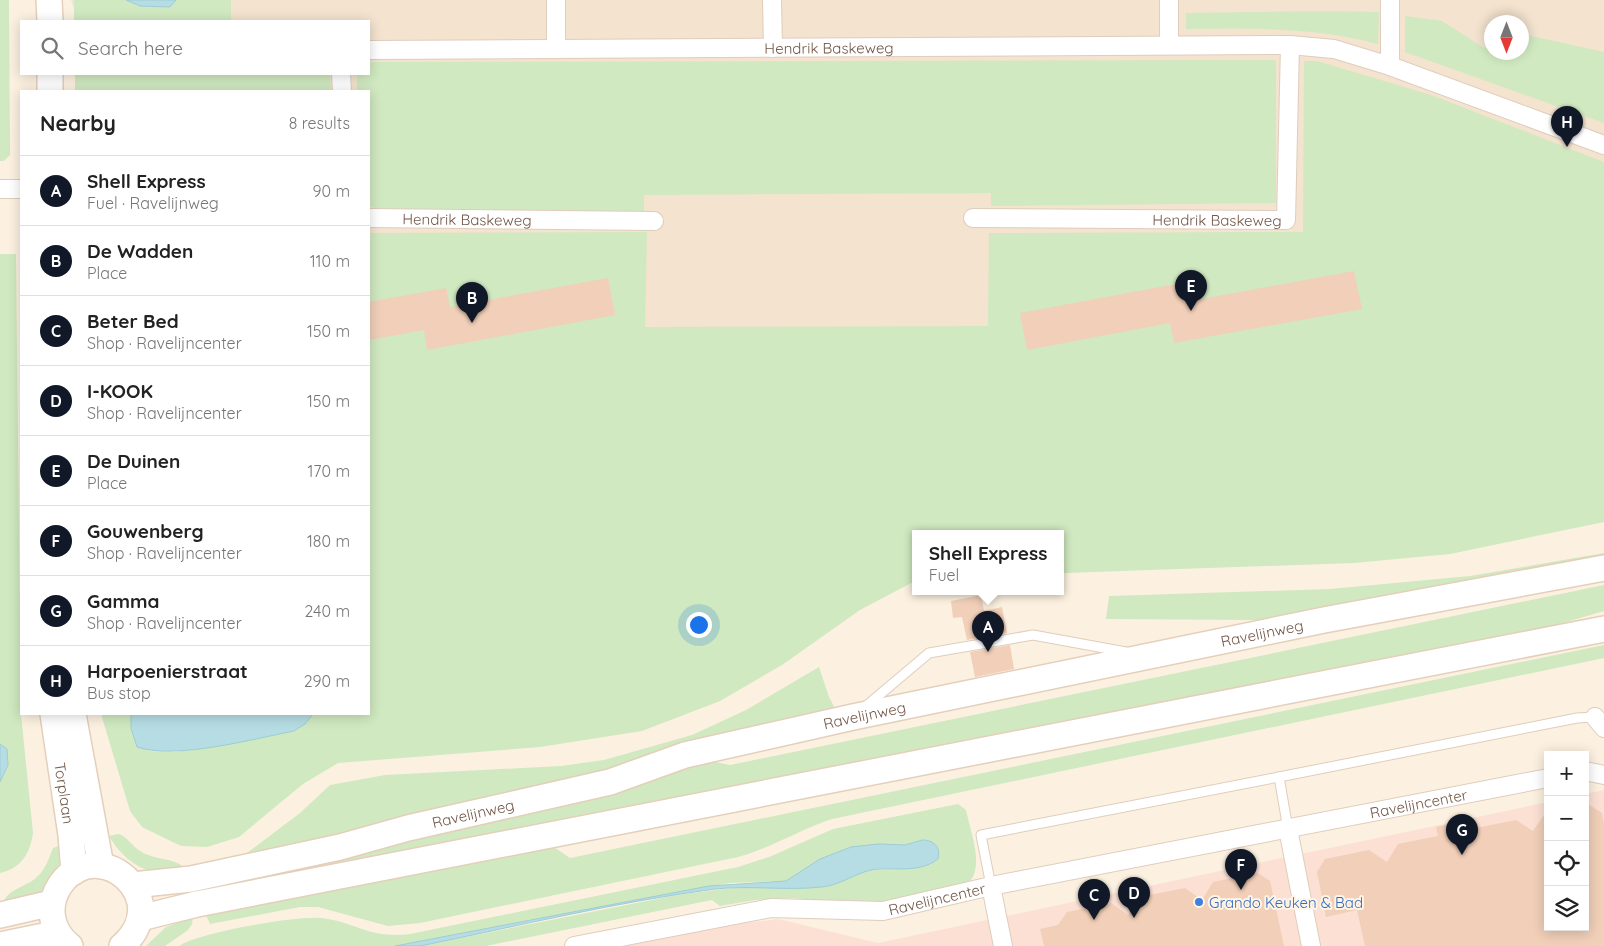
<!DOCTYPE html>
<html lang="en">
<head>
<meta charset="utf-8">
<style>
  body { margin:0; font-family:Quicksand,sans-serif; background:#f6f6f6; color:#222 }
  .controls { position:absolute; right:15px; bottom:15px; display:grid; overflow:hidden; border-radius:0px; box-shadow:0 2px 12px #0003 }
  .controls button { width:45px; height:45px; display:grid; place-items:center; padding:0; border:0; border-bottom:1px solid #e0e0e0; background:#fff; color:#222; font:25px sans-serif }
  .compass { position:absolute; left:1484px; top:15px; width:45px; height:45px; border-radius:50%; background:#fff; box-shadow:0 2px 12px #0003; rotate:180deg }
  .you { position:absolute; left:698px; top:624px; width:18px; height:18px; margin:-12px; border:4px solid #fff; border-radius:50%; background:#1a73e8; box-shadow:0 0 0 8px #1a73e833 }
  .badge { display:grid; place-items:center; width:32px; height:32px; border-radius:50%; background:#111827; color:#fff; font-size:16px; font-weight:700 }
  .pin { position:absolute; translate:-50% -41px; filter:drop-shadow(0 1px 2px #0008) }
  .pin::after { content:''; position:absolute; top:26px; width:18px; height:15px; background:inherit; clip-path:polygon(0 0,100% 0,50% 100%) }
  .popup { position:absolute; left:912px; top:530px; width:152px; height:65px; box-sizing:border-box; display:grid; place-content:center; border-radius:0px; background:#fff; filter:drop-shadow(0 1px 4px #0005); font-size:16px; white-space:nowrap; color:#767676 }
  .popup b { font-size:19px; color:#222 }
  .popup::after { content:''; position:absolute; left:50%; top:100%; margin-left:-10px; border:10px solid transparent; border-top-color:#fff }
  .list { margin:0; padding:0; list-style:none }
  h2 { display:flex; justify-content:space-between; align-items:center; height:65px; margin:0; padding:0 20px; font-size:21px }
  h2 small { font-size:16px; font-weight:400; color:#767676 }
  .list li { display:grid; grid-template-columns:32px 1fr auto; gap:15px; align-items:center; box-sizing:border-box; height:70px; padding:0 20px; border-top:1px solid #e0e0e0 }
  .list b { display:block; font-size:19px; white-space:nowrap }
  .list p { margin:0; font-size:16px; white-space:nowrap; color:#767676 }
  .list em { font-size:16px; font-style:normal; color:#767676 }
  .icon { flex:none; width:28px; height:28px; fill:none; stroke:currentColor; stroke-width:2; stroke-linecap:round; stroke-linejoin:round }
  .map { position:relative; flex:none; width:1604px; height:946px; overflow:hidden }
  .search { position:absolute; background:#fff; box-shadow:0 2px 12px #0003; left:20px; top:20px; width:350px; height:55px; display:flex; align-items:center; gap:12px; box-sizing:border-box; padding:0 18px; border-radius:0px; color:#767676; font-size:19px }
  .panel { position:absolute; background:#fff; box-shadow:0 2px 12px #0003; left:20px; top:90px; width:350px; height:625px; border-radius:0px }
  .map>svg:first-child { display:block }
</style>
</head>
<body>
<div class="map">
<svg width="1604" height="946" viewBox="0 0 1604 946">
  <rect width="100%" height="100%" fill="#fcf1e0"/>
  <path fill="#f3e3cf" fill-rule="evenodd" d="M71,0H1604V182L1417,392L369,399V91H232L93,74H369V21H78ZM1492,22H1522V52H1492Z"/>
  <polygon fill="#fce0d4" points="1604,790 1604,946 624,946 727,925 778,919 878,943 1548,802 1548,927 1585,927 1585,794"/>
  <g fill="#d0e9c0">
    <polygon points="0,0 9,0 10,155 4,161 0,161"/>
    <polygon points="74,0 126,0 140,6 170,7 176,0 231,0 231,21 74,21"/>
    <path d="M1327,11L1379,12L1378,44C1316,27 1251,28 1186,29V13Z"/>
    <polygon points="1405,16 1442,21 1481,46 1486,48 1491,44 1492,52 1522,52 1522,34 1604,52 1604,123 1405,52"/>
    <polygon points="1276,60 1276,203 991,206 991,193 644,195 644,211 386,213 369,206 369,91 357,91 357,74 369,74 369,62"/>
    <polygon points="1304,61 1317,61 1431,95 1604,162 1604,522 1450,554 1354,563 1066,573 1061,573 1060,533 916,533 915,581 860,610 782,665 720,701 642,731 540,747 338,763 303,784 239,837 207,847 181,846 142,827 130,811 101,714 131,714 131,728 150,751 175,752 294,731 305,724 313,714 369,714 369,233 647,232 645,327 988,326 989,233 1303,232"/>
    <polygon points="75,74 330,74 331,91 75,91"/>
    <path d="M0,254H16L21,714L33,833C30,853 22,868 0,873V782L8,765L7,749L0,744Z"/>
    <polygon points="1604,553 1604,559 1287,623 1255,620 1106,619 1109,596 1330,589 1470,576"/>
    <polygon points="1604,585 1604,611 1532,632 203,896 201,884 711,761 730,765"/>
    <path d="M1604,645V658L832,819C799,830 771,848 738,857L420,923L388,926L318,907H300L210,924L206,915L314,892L554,847L570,858Z"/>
    <polygon points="819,667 829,697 837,712 372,829 239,859 300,813 330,785 385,775 561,766 604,760 692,735 746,710"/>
    <path d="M958,804L966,810C970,831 986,869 967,884L888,902L856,904L793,898L755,900L720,906L712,900L486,946H420L677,895L739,887H821L865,871L919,867L922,840L905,845L878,844L851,847L820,859L786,881L730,883L395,946H179C197,933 297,915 321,918C356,922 369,939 410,934L738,867L769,857L833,829Z"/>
    <path d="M118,834C127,836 132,846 140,851C153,860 177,858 184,868C175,869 164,874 156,872C135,869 119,853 109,836Z"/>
    <path d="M64,844C62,865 52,887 32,897C25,901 13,901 4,902C7,889 29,886 38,876C46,868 49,858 53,848Z"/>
    <polygon points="193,917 192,924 188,930 165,946 146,946 166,927"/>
  </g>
  <g fill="#b6dde4" stroke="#9ccdd6">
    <polygon points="126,0 176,0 170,7 140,6"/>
    <path d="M131,714H313L305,724L294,731C253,739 175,760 137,747L131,728Z"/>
    <polygon points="0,744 7,749 8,765 0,782"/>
    <path d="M922,840C934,840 941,847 938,859C916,876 887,864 864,872C850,877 836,886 821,887C786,891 750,885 715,889C616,902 518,926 420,946H395L709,886L786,881L820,859L851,847L878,844L905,845Z"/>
  </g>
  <g fill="#f1cfb8">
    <polygon points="1191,271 1196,300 1354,271 1362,309 1174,343 1170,323 1027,350 1020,313 1176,284"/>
    <polygon points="608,278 615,315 427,350 424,330 369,340 369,302 446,288 450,307"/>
    <polygon points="981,595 984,611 1002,607 1007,633 967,640 962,617 953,618 951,601"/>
    <polygon points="1010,645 1014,669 975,677 970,652"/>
    <polygon points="1585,802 1602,813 1604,824 1604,946 1365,946 1357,910 1326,917 1317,872 1325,859 1369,850 1387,862 1398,844 1438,836 1436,827 1474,819 1476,828 1516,820 1533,831 1548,809 1548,927 1585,927"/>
    <polygon points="1258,873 1270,881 1284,946 1044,946 1040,929 1058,925 1067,912 1111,903 1128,915 1140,897 1185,888 1202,900 1213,882"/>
  </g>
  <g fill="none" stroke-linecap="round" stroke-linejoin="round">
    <defs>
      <g id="lane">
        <polyline points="865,707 929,653 1033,635 1126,652"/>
        <polyline points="1288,829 1279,777 1577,718 1595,717"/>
        <polyline points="991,886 981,835 1279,777"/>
      </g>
      <g id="street">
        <polyline points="556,0 556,49"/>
        <polyline points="772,0 773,48"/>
        <polyline points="1169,0 1169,45"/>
        <path id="s1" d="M369,50L1290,45L1334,49L1390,66L1604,145"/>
        <polyline points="1390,66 1390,0"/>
        <polyline points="341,74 342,91"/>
        <polyline points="0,189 21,189"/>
        <path id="s2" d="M369,218L654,221"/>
        <path id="s3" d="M973,218L1286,220L1290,45"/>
        <polyline points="1595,717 1604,728"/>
        <polyline points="1585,771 1604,775"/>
        <polyline points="1288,829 1311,946"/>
        <polyline points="991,886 1003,946"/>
        <path id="s4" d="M574,946L771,908L883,911L991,886L1548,778"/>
      </g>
      <g id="secondary">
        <polyline points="49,0 50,21"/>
        <polyline points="50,74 50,91"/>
        <path id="s5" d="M53,714L71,835L74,872"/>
        <polyline points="73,714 101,866"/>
        <path id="s6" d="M133,885L191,879L340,847L408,828L610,782L685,755L853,717L1324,620L1604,568"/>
        <polyline points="0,915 52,903"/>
        <polyline points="140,918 197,904 1604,629"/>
        <polyline points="0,945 58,933"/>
        <path d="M70,946C26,911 71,844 118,872C129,879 137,889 140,902C143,919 135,935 122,946"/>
      </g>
    </defs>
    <use href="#lane" stroke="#dfcdbd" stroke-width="11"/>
    <use href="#street" stroke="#dfcdbd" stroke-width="20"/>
    <use href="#secondary" stroke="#e4cfbb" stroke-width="28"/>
    <use href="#lane" stroke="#fff" stroke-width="9"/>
    <use href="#street" stroke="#fff" stroke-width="18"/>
    <use href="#secondary" stroke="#fff" stroke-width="25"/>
  </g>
  <circle fill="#3f7fe0" stroke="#fff5e6" stroke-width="2" cx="1199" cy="902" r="5"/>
  <g text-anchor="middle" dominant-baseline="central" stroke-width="4" stroke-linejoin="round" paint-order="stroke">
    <g font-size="15" fill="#725748" stroke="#fff5e6">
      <text stroke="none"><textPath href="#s1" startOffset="460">Hendrik Baskeweg</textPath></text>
      <text stroke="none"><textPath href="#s3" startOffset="244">Hendrik Baskeweg</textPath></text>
      <text stroke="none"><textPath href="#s2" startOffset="98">Hendrik Baskeweg</textPath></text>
      <text stroke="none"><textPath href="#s6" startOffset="1158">Ravelijnweg</textPath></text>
      <text stroke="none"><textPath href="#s6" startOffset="752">Ravelijnweg</textPath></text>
      <text stroke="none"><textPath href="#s5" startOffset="80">Torplaan</textPath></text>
      <text stroke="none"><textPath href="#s4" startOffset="859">Ravelijncenter</textPath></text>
      <text stroke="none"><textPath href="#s6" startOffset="348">Ravelijnweg</textPath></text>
      <text stroke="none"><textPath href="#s4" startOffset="368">Ravelijncenter</textPath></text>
    </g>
    <g font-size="15" fill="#366cbe" stroke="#fff5e6" text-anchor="start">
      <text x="1209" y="902">Grando Keuken &amp; Bad</text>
    </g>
  </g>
</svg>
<div class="controls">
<button>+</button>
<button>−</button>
<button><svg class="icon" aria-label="locate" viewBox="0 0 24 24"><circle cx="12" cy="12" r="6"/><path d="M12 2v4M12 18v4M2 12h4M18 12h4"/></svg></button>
<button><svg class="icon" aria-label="layers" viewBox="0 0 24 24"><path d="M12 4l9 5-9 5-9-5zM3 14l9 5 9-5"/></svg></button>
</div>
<svg class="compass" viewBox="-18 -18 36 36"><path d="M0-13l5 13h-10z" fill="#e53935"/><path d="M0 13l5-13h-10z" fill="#767676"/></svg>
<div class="you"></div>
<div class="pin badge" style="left:988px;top:652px">A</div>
<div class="popup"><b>Shell Express</b>Fuel</div>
<div class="pin badge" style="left:472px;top:323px">B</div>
<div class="pin badge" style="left:1094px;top:920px">C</div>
<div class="pin badge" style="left:1134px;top:918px">D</div>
<div class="pin badge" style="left:1191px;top:311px">E</div>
<div class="pin badge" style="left:1241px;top:890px">F</div>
<div class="pin badge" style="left:1462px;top:855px">G</div>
<div class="pin badge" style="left:1567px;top:147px">H</div>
<div class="search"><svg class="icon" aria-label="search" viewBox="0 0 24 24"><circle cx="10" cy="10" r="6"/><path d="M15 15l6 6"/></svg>Search here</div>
<section class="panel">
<h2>Nearby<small>8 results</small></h2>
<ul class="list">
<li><span class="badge">A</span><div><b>Shell Express</b><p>Fuel · Ravelijnweg</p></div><em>90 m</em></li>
<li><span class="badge">B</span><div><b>De Wadden</b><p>Place</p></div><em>110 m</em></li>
<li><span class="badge">C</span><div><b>Beter Bed</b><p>Shop · Ravelijncenter</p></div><em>150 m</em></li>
<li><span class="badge">D</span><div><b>I-KOOK</b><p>Shop · Ravelijncenter</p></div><em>150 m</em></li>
<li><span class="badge">E</span><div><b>De Duinen</b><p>Place</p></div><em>170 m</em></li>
<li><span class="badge">F</span><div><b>Gouwenberg</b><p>Shop · Ravelijncenter</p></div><em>180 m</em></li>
<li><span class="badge">G</span><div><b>Gamma</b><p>Shop · Ravelijncenter</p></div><em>240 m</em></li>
<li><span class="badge">H</span><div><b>Harpoenierstraat</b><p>Bus stop</p></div><em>290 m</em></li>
</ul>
</section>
</div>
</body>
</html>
